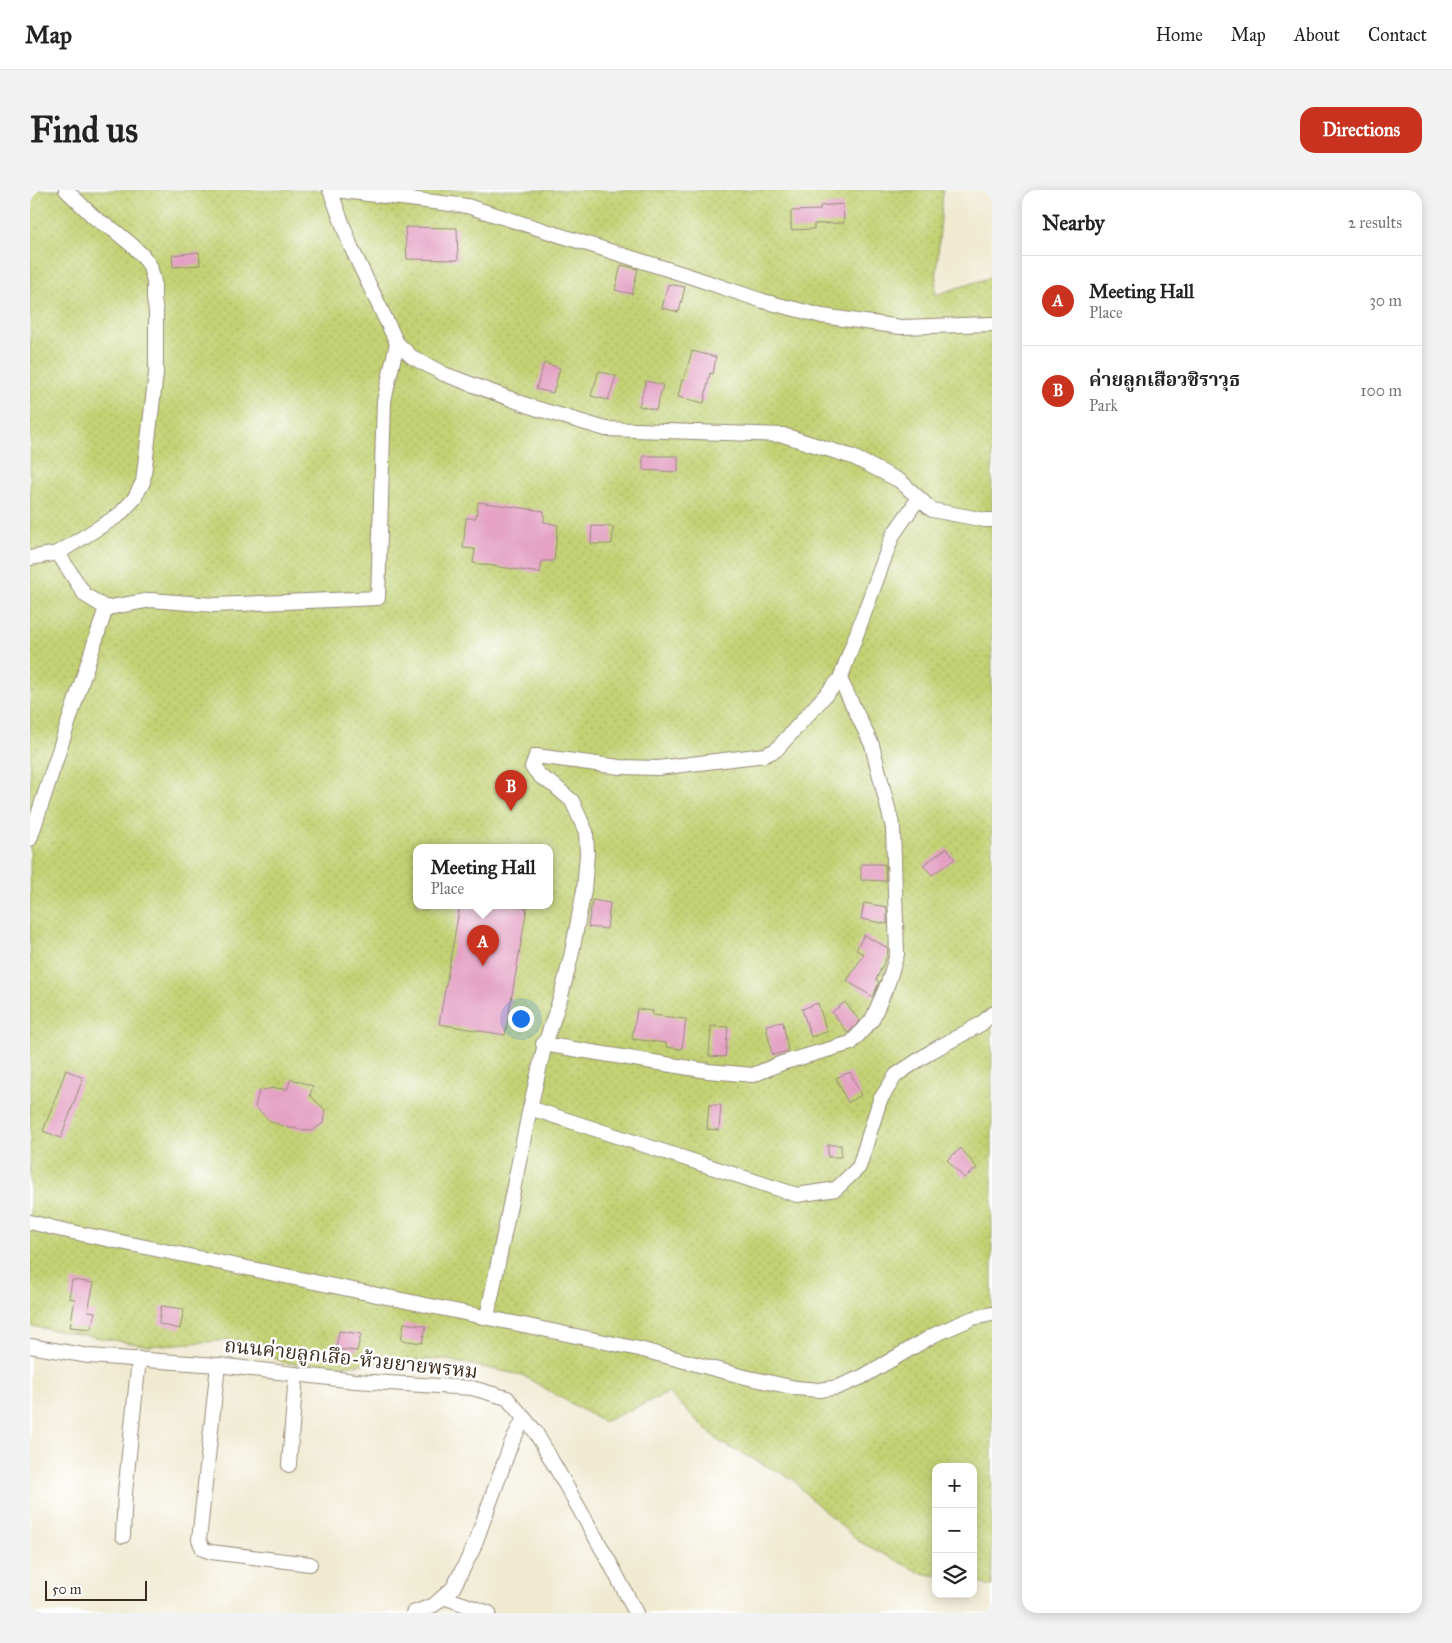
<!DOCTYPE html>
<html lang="en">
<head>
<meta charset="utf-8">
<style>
  body { margin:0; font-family:"IM FELL Great Primer","Noto Serif Thai",serif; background:#f2f2f2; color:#222 }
  .controls { position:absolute; right:15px; bottom:15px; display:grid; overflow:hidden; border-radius:10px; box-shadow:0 2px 12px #0003 }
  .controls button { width:45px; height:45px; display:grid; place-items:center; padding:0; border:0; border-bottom:1px solid #e0e0e0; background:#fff; color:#222; font:25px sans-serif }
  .scale { position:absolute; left:15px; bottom:12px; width:102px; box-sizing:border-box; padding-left:5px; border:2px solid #3b2a1e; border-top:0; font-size:14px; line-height:18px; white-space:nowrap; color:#3b2a1e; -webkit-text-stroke:4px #fff; paint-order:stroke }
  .you { position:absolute; left:490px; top:828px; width:18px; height:18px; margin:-12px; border:4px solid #fff; border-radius:50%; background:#1a73e8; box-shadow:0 0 0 8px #1a73e833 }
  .badge { display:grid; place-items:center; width:32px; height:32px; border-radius:50%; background:#c8321e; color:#fff; font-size:16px; font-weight:700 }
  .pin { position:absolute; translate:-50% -41px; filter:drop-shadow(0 1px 2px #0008) }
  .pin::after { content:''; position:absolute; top:26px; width:18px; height:15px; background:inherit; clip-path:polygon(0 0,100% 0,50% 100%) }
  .popup { position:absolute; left:383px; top:654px; width:140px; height:65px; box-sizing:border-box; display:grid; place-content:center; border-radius:10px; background:#fff; filter:drop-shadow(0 1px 4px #0005); font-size:16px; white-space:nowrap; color:#767676 }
  .popup b { font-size:19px; color:#222 }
  .popup::after { content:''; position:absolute; left:50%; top:100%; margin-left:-10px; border:10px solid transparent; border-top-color:#fff }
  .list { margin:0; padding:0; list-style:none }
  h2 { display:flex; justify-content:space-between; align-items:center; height:65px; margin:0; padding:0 20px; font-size:21px }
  h2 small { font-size:16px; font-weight:400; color:#767676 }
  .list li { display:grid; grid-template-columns:32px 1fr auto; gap:15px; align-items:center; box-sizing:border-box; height:90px; padding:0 20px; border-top:1px solid #e0e0e0 }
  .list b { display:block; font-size:19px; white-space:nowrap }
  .list p { margin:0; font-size:16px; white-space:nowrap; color:#767676 }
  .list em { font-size:16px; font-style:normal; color:#767676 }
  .icon { flex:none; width:28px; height:28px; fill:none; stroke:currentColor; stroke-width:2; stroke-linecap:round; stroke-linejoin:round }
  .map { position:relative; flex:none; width:962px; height:1423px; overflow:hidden; border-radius:15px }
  header { display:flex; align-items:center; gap:30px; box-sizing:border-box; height:70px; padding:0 25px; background:#fff; border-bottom:1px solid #e0e0e0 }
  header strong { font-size:24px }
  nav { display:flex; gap:28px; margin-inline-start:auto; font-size:18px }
  .intro { display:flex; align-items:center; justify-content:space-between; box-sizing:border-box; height:120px; padding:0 30px }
  h1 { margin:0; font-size:35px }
  .button { padding:12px 22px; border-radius:15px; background:#c8321e; color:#fff; font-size:18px; font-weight:700 }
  main { display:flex; gap:30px; padding:0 30px }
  aside { flex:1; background:#fff; border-radius:15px; box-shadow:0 2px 12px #0003 }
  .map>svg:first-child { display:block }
</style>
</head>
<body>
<header>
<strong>Map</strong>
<nav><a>Home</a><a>Map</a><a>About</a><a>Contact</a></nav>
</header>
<div class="intro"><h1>Find us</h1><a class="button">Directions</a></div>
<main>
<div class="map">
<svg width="962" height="1423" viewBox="0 0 962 1423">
  <defs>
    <pattern id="green-dots" width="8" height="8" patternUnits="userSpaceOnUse" patternTransform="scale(1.25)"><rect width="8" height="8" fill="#c2d173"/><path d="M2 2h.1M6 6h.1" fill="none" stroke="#a8b463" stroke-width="1.8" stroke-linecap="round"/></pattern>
  </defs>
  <rect width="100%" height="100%" fill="#fff"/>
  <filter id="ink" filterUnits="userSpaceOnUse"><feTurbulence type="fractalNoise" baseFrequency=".02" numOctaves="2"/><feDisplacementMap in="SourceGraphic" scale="10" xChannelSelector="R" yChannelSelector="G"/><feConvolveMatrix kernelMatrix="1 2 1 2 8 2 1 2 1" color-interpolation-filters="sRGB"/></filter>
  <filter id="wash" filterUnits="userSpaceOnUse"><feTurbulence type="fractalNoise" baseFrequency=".0096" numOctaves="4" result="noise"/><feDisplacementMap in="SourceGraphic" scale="20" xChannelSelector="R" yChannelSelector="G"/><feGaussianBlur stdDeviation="1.12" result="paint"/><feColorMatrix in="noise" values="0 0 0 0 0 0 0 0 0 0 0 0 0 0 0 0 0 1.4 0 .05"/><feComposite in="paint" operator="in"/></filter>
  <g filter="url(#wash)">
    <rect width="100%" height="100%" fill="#f0ead1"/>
    <path fill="url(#green-dots)" stroke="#7e7e48" fill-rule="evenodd" d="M0,0H913L905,105L962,87V1396L943,1392V1277H906V1386L891,1383L828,1351L778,1306L763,1289L691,1253L638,1203L573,1232L492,1185L412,1169L305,1176L256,1173L202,1150L119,1156L0,1136ZM387,657H519V715H387Z"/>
    <g id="blocks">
      <g fill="#e4a1c4">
        <polygon points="813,14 814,33 784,34 784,39 761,40 761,21 790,20 790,16"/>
        <polygon points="375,37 427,38 428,70 377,69"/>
        <polygon points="169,62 170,75 143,77 142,65"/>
        <polygon points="591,75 608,79 602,104 585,100"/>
        <polygon points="638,94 655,97 649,122 632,118"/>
        <polygon points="662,161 686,167 683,184 680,183 674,213 648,207 652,190 654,190"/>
        <polygon points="514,173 530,178 523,203 506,199"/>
        <polygon points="569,181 586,186 578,210 561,206"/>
        <polygon points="616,191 633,195 626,220 609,216"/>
        <polygon points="613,266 648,266 648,282 613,280"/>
        <polygon points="448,312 514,321 514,332 528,335 524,371 512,371 510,383 443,373 445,359 433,358 436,328 446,328"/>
        <polygon points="562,336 583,337 582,354 561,354"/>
        <polygon points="917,658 925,669 902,685 893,675"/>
        <polygon points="831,674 855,674 856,691 831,690"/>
        <polygon points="562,710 580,713 577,739 558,737"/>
        <polygon points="834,713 857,717 857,734 831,729"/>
        <polygon points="430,715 481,715 497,718 475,845 409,834"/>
        <polygon points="834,745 858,758 857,766 846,790 849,792 843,807 817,791 834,764 826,760"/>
        <polygon points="815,812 830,831 818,843 802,822"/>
        <polygon points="788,813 797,842 781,847 772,819"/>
        <polygon points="607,819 623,821 622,825 656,829 652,859 636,857 636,853 602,849"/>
        <polygon points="753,832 758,861 742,865 736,835"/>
        <polygon points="681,836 698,837 695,867 679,866"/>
        <polygon points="36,880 53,888 31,948 13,941"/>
        <polygon points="820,882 831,905 818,913 806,888"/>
        <polygon points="261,889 283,896 280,905 295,920 293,933 282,941 260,938 241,932 225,917 229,901 243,898 257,899"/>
        <polygon points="679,915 691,915 689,940 677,939"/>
        <rect x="798" y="955" width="13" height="12"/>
        <polygon points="931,958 947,978 934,988 917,970"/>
        <polygon points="42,1090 64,1093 58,1121 65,1122 61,1139 40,1137 45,1109 39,1108"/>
        <polygon points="131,1116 154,1119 150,1139 129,1134"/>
        <polygon points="374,1133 396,1136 392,1153 371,1150"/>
        <polygon points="309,1141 331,1144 327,1161 306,1159"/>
      </g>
    </g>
  </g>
  <g filter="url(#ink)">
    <use href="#blocks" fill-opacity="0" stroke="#968a78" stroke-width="1"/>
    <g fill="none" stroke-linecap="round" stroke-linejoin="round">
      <defs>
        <g id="minor">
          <polyline points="300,0 321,57 367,153 382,167 414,184 505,218 576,239 753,245 823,267 870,291 902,320 955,330 962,330"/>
          <polyline points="305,0 437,16 656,85 733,111 792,126 871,137 962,134"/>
          <polyline points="28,363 55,405 76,418 121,410 184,415 348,408 354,211 367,153"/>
          <polyline points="0,368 28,363 89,325 104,309 113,292 126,183 126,121 124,110 124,92 120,76 113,66 103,56 85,41 66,29 36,0"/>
          <polyline points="0,649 76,418"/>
          <polyline points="513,854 678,881 723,885 752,873 821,853 842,830 858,793 867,764 863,638 842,555 810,489 863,345 888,309"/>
          <polyline points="500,918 515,854 531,806 541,767 554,700 557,664 556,642 542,611 525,596 511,587 502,577 506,566 590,577 628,578 735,565 746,560 810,489"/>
          <polyline points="0,1032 28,1039 609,1159 715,1187 766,1198 789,1200 808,1197 832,1187 904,1145 943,1128 962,1124"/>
          <polyline points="457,1127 500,918 767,1005 806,999 829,977 850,910 866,885 902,861 951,834 962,824"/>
          <polyline points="0,1156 59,1166 188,1175 325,1191 442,1198 477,1208 505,1241 580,1373 606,1423"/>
          <polyline points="188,1175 169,1350 173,1359 181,1362 280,1374"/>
          <polyline points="259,1275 266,1184"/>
          <polyline points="93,1346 95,1303 109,1169"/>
          <polyline points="413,1407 459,1423"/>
          <polyline points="383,1423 404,1415 423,1398 443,1359 481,1254 494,1228"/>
        </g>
      </defs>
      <use href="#minor" stroke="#968a78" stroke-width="16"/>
      <use href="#minor" stroke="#fff" stroke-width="14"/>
    </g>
  </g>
  <g text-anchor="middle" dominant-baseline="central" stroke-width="5" stroke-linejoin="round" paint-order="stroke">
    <g font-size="20" fill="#3b2a1e" stroke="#fff">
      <text transform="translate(321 1168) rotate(6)">ถนนค่ายลูกเสึอ-ห้วยยายพรหม</text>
    </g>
  </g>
</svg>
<div class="controls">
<button>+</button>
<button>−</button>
<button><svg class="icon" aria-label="layers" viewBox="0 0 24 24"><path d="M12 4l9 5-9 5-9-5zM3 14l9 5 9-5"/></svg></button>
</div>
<div class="scale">50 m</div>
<div class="you"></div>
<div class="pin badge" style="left:453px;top:776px">A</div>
<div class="popup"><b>Meeting Hall</b>Place</div>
<div class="pin badge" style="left:481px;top:621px">B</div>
</div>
<aside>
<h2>Nearby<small>2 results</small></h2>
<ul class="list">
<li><span class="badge">A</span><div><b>Meeting Hall</b><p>Place</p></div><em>30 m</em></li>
<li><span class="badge">B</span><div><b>ค่ายลูกเสือวชิราวุธ</b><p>Park</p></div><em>100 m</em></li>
</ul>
</aside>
</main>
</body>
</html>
